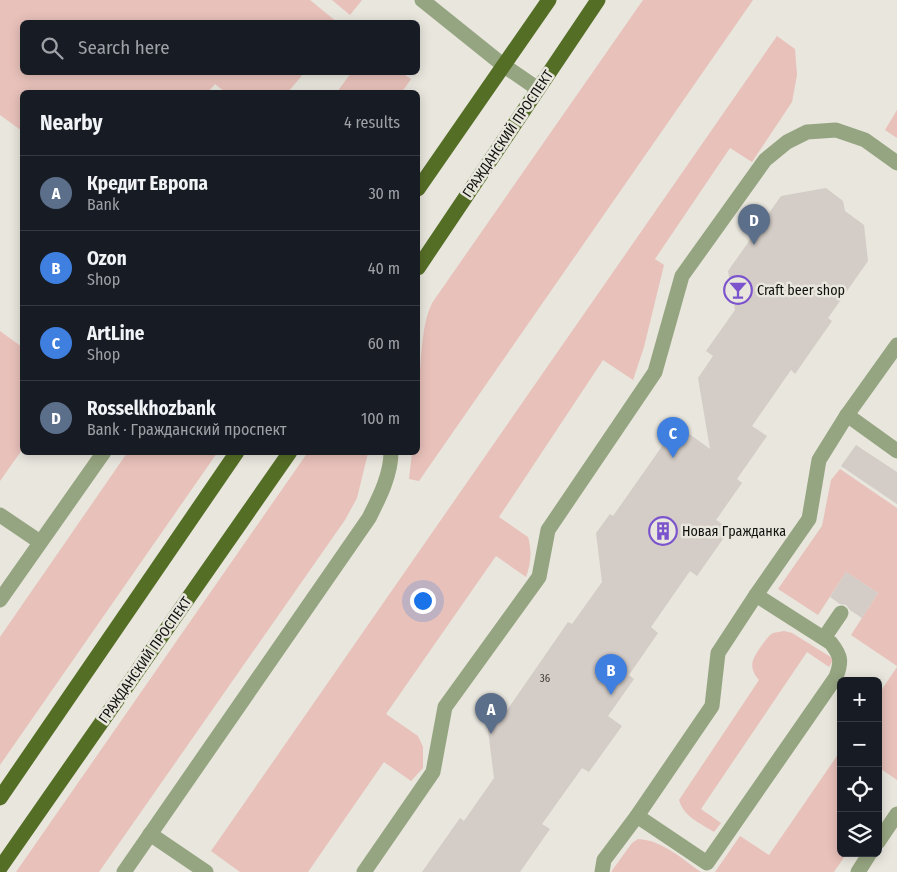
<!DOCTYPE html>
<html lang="en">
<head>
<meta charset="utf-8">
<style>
  body { margin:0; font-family:"Fira Sans Condensed",sans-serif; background:#242831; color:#f1f3f6 }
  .controls { position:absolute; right:15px; bottom:15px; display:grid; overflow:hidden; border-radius:8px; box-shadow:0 2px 12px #0003 }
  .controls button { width:45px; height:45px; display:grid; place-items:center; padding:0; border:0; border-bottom:1px solid #363941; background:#171b24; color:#f1f3f6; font:25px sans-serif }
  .you { position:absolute; left:422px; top:600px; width:18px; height:18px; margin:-12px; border:4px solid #fff; border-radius:50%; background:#1a73e8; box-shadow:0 0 0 8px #1a73e833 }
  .badge { display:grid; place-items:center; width:32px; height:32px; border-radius:50%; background:#8c9099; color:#fff; font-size:16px; font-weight:700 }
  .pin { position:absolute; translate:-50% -41px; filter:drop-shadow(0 1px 2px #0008) }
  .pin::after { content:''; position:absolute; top:26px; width:18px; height:15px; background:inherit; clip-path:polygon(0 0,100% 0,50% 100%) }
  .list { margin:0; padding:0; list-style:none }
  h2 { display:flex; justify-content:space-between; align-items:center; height:65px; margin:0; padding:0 20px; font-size:21px }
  h2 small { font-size:16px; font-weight:400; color:#9ea1a6 }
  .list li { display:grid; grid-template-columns:32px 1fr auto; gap:15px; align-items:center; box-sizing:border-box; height:75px; padding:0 20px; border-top:1px solid #363941 }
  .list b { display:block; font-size:19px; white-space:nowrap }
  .list p { margin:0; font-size:16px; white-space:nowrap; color:#9ea1a6 }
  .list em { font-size:16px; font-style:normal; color:#9ea1a6 }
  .icon { flex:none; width:28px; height:28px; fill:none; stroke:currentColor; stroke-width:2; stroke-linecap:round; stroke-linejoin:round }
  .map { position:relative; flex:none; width:897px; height:872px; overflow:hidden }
  .search { position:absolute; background:#171b24; box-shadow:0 2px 12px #0003; left:20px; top:20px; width:400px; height:55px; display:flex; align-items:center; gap:12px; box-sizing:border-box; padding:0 18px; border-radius:8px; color:#9ea1a6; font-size:19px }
  .panel { position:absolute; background:#171b24; box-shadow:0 2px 12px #0003; left:20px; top:90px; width:400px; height:365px; border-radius:8px }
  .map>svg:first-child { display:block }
</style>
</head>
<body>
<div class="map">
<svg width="897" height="872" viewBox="0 0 897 872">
  <rect width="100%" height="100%" fill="#e8e6dd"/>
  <g fill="#e8c1ba">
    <polygon points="0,0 310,0 337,22 22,22 22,72 304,73 288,92 225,92 215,84 208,92 22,92 22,131 0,115"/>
    <polygon points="332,0 362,0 350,15"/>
    <path d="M643,0H753L419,481L409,479L412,453L418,452C418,420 418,388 421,356C423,337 424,320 432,303Z"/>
    <path d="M777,36L795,49L797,75L792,102L752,162L730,148L655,259L664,265L644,347L633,380L603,360L499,517L528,537C532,551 531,563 526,577L496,556L386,714L418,736L423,747V768L411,781L384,762L308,872H240L211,851Z"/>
    <polygon points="351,73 402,73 411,79 402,92 337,92"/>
    <polygon points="897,110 897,138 885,130"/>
    <polygon points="0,331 22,347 22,450 0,481"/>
    <polygon points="308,452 368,453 357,498 345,520 99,872 16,872"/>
    <polygon points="127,453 217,453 0,765 0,637"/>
    <polygon points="840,469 897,508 897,666 851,635 878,593 846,572 818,615 778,589 822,526 831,480"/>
    <path d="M784,631L792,633L834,659L829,667L807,652L701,809L721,823L714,832C700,823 684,817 679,800L759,680C747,666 753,658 762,645C765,641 768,636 773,633C776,632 781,632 784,631Z"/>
    <polygon points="897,667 897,780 881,769 878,773 878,695"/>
    <polygon points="841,750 841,853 847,853 834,872 715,872 740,836 769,855"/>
    <path d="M638,839C662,840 682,859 701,872H611L632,843Z"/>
  </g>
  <g fill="#d4ccc6">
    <polygon points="826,188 843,201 845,211 864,225 868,261 828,318 832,321 795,374 791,370 752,426 767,436 737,479 742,483 716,520 730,529 697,576 690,571 651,627 658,633 629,675 634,679 608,716 622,726 589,772 582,768 542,824 550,829 520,872 422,872 460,818 464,821 494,778 488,730 502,710 505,713 568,622 572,624 602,582 596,533 610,514 613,516 677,425 710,449 698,378 713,356 706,351 735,310 728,271 781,196"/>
    <polygon points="856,445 897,472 897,504 841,466"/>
    <polygon points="846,572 878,593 862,618 850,610 846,605 840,604 830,597"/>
  </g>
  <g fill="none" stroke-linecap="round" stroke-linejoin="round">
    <g stroke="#96a581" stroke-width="15">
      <polyline points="422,0 503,65 538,89"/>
      <polyline points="847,415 897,451"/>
      <polyline points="0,515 40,542"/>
      <polyline points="0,600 104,452"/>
      <polyline points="824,638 841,613"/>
      <path d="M637,816L707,863L836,677C842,661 841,656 831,643L756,595"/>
      <polyline points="150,834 206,872"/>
      <polyline points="878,842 897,814"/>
      <path d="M124,872L369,518C379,498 391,475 391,452"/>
      <polyline points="364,872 433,772 445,707 539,577 548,530 655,372 682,276 765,160 787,142 807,132 836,130 865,140 897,163"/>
      <polyline points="602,872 604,860 637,816 712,706 718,653 756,595 809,519 819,460 847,415 897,345"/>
      <polyline points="858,872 870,853"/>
    </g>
    <g stroke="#556e26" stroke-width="15">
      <polyline points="418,189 549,0"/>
      <polyline points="418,268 598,0"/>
      <polyline points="0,798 237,452"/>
      <polyline points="0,868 290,452"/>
    </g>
  </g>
  <defs>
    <symbol id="bar-ring" viewBox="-11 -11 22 22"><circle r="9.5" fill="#e8e6dd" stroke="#7b54cd" stroke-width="1.5"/><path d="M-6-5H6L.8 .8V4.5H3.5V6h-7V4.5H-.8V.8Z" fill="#7b54cd"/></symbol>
    <symbol id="building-ring" viewBox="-11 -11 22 22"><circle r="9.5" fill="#e8e6dd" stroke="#7b54cd" stroke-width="1.5"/><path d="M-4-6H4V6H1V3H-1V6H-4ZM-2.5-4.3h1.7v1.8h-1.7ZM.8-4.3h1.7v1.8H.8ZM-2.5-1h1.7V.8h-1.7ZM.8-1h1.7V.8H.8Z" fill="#7b54cd"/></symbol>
  </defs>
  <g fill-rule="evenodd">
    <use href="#bar-ring" x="722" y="274" width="32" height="32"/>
    <use href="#building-ring" x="647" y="515" width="32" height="32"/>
  </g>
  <g text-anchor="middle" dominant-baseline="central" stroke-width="5" stroke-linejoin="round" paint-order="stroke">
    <g font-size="11" fill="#42403c">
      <text x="545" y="678">36</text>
    </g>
    <g font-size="14" fill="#11110e" stroke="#e8e6dd">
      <text transform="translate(508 134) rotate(-56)">ГРАЖДАНСКИЙ ПРОСПЕКТ</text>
      <text transform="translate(145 660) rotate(-55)">ГРАЖДАНСКИЙ ПРОСПЕКТ</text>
    </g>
    <g font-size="14" fill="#11110e" stroke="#e8e6dd" text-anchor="start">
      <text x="757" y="290">Craft beer shop</text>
      <text x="682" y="531">Новая Гражданка</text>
    </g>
  </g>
</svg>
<div class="controls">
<button>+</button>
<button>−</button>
<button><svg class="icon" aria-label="locate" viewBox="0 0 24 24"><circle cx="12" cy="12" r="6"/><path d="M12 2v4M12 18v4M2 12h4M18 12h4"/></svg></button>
<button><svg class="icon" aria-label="layers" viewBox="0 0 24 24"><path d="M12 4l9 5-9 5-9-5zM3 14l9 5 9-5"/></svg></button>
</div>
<div class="you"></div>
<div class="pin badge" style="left:491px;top:734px;background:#5c6f8a">A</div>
<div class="pin badge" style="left:611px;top:695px;background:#3f7fe0">B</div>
<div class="pin badge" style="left:673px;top:458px;background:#3f7fe0">C</div>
<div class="pin badge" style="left:754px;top:245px;background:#5c6f8a">D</div>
<div class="search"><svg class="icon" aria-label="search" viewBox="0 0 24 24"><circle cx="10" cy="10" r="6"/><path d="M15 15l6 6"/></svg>Search here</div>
<section class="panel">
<h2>Nearby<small>4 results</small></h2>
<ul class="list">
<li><span class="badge" style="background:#5c6f8a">A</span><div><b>Кредит Европа</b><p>Bank</p></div><em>30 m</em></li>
<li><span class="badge" style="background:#3f7fe0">B</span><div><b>Ozon</b><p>Shop</p></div><em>40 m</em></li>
<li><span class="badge" style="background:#3f7fe0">C</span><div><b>ArtLine</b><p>Shop</p></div><em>60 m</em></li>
<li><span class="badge" style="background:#5c6f8a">D</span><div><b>Rosselkhozbank</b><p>Bank · Гражданский проспект</p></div><em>100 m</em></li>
</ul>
</section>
</div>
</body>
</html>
